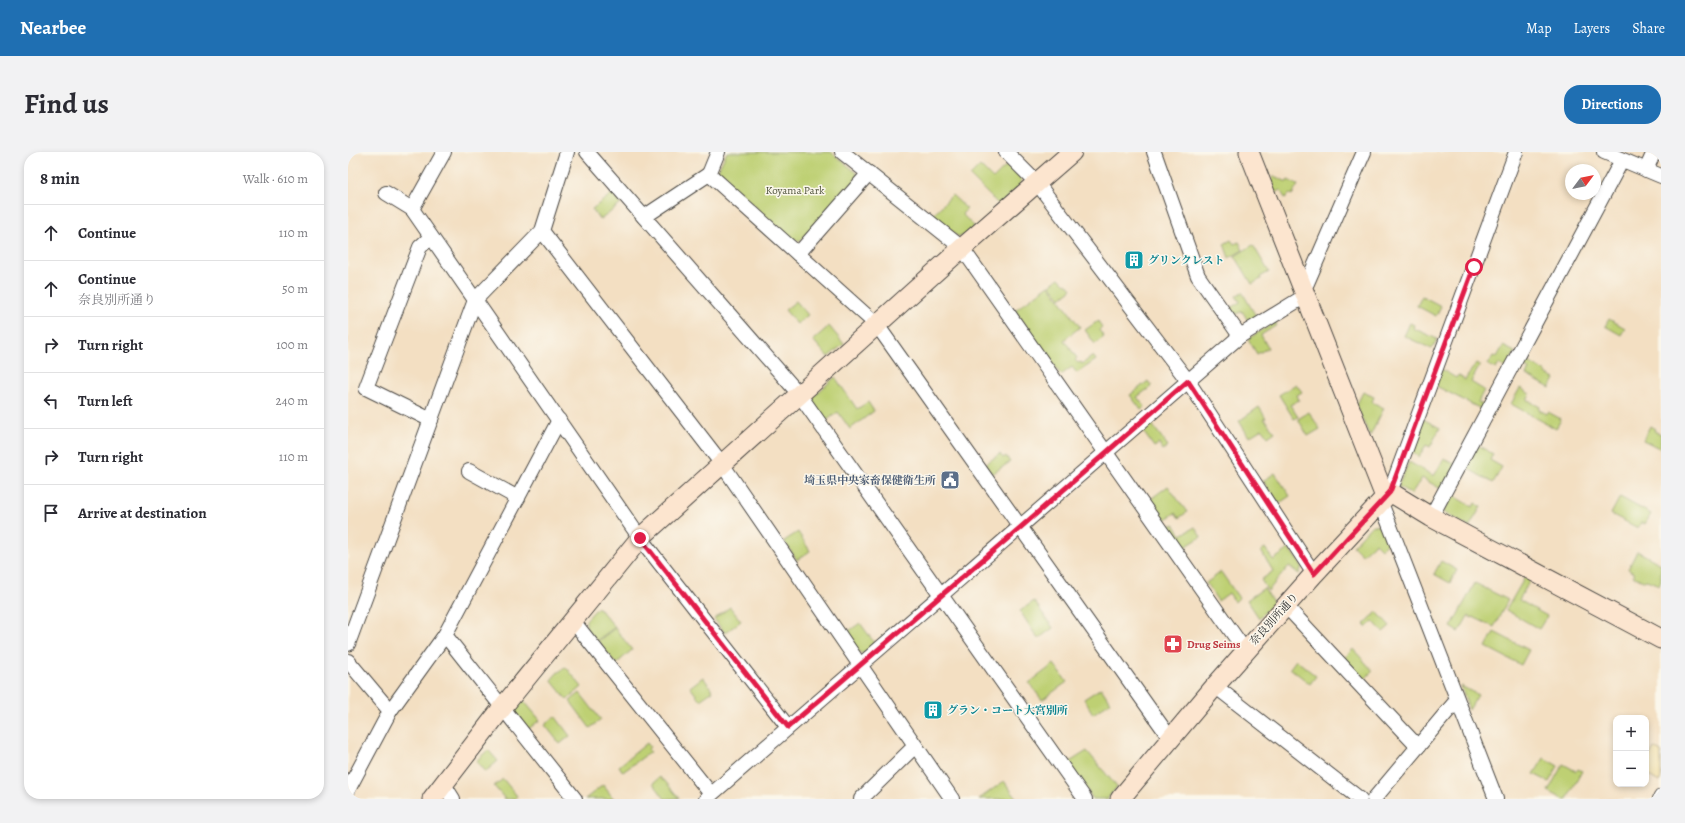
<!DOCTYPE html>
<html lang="en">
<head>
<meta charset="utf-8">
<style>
  body { margin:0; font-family:Alegreya,"Noto Serif JP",serif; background:#f2f2f3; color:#2b2b33 }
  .controls { position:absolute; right:12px; bottom:12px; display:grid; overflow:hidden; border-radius:8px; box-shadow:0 2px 6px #0003 }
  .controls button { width:36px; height:36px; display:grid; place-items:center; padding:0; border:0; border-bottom:1px solid #e1e1e2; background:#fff; color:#2b2b33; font:20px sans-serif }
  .compass { position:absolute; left:1217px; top:12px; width:36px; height:36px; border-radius:50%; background:#fff; box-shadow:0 2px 6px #0003; rotate:58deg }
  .stop { position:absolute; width:12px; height:12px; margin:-9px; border:3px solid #e11d48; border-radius:50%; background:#fff }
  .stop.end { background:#e11d48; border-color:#fff; box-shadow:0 1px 4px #0008 }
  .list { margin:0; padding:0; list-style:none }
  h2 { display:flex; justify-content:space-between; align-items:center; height:52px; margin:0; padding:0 16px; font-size:17px }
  h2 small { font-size:13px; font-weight:400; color:#7c7c81 }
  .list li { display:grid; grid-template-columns:26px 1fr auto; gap:12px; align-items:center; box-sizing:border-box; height:56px; padding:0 16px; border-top:1px solid #e1e1e2 }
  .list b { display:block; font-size:15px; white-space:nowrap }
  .list p { margin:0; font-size:13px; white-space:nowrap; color:#7c7c81 }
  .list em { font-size:13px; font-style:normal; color:#7c7c81 }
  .icon { flex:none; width:22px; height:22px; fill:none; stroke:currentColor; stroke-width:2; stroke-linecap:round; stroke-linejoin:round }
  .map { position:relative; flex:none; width:1313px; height:647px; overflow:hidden; border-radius:16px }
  header { display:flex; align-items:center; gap:24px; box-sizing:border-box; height:56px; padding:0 20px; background:#1f6fb2; color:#fff }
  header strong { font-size:19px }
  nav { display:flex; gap:22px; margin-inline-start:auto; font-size:14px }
  .intro { display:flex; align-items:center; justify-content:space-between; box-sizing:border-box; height:96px; padding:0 24px }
  h1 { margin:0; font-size:28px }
  .button { padding:10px 18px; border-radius:16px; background:#1f6fb2; color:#fff; font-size:14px; font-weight:700 }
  main { display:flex; gap:24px; padding:0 24px }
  aside { flex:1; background:#fff; border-radius:16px; box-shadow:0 2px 6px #0003 }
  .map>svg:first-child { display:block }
</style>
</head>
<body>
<header>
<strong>Nearbee</strong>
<nav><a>Map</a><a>Layers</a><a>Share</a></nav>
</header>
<div class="intro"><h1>Find us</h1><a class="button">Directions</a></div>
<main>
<aside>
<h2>8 min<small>Walk · 610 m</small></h2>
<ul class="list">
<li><svg class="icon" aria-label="ahead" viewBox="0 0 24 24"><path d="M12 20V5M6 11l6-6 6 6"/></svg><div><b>Continue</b></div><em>110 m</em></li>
<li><svg class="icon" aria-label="ahead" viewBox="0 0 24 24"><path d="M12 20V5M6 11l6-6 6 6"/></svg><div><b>Continue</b><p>奈良別所通り</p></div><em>50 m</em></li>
<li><svg class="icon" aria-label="right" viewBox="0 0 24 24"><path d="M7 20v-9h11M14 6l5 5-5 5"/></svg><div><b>Turn right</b></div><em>100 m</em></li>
<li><svg class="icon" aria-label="left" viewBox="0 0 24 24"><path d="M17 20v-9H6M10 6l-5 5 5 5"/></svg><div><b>Turn left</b></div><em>240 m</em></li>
<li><svg class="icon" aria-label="right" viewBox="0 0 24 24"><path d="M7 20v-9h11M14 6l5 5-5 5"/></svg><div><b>Turn right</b></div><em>110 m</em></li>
<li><svg class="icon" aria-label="arrive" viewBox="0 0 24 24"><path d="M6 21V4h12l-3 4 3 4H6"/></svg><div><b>Arrive at destination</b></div></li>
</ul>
</aside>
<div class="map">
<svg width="1313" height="647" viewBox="0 0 1313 647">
  <rect width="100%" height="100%" fill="#fbf7ec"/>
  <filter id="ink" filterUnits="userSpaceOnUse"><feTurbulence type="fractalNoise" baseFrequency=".025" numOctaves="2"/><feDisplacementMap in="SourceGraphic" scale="8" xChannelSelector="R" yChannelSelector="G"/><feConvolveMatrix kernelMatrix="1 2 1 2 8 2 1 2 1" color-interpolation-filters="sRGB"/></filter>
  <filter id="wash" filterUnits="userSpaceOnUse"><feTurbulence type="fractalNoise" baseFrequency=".012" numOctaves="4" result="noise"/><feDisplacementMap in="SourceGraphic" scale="16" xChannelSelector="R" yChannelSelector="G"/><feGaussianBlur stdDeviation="0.9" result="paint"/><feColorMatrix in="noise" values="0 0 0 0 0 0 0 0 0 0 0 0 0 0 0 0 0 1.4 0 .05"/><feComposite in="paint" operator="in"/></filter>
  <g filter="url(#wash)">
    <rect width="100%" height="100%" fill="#f3dfc2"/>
    <g fill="#bed073" stroke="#747e4f">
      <polygon points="379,0 483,0 509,21 509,27 453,88 445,89 373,24 370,18"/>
      <polygon points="659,13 673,26 673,32 652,54 622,24 632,14 645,27"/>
      <polygon points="926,24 939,30 940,28 950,33 944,43 942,42 937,46 932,38 925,42 920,35"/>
      <polygon points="265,41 273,52 252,68 244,57"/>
      <polygon points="604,43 619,57 614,62 626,74 616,84 609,84 585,63"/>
      <polygon points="883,88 886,92 891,90 895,98 881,106 876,92"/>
      <polygon points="905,93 921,120 912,125 913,127 904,132 887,104"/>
      <polygon points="711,126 717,132 719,131 724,137 713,146 702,133"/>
      <polygon points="701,133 732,175 716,188 729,206 727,208 730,211 733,210 734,212 745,204 748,208 729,221 724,215 713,223 667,158"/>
      <polygon points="894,140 908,164 900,169 894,159 887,163 882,156 892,150 888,144"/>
      <polygon points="1074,144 1093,154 1088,164 1069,154"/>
      <polygon points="448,149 460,163 449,172 437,158"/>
      <polygon points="1261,167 1277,176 1273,183 1257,174"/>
      <polygon points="750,169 754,175 751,178 756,185 747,192 737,178"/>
      <polygon points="927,170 929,173 913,183 920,196 909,202 900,187"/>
      <polygon points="1062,171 1066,173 1065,176 1089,187 1084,197 1056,184"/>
      <polygon points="481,174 496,192 480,205 465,188"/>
      <polygon points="1155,194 1167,200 1158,216 1151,212 1148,217 1140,213 1145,204 1149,205"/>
      <polygon points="1175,207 1198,220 1198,222 1207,227 1202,236 1178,223 1181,217 1172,212"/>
      <polygon points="1128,211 1132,213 1123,230 1136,238 1130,250 1137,254 1135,258 1086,233 1093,217 1108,226 1110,223 1117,228"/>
      <polygon points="487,225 509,257 520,250 526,259 502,277 490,260 478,269 463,247"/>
      <polygon points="800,229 804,234 789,245 797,255 793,258 782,243"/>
      <polygon points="948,232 954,240 949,243 951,248 942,253 950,265 946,267 931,243"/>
      <polygon points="1172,236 1182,242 1179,248 1192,255 1191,258 1199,262 1200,260 1213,267 1208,277 1163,252"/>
      <polygon points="1015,240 1026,245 1024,250 1036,256 1022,284 1008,254"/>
      <polygon points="911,255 918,266 916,267 927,280 920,285 914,277 901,285 891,269"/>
      <polygon points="961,260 972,277 960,284 950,267"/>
      <polygon points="1075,267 1092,276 1082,295 1078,293 1071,305 1062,299"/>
      <polygon points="803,271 820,294 815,298 811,292 806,295 794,278"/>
      <polygon points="1302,274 1307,277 1306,279 1313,282 1313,297 1295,288"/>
      <polygon points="1129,293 1145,302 1142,308 1154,315 1145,331 1117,315"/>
      <polygon points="652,302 655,306 658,304 662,310 644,322 637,312"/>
      <polygon points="1096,306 1109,313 1093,337 1074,326 1063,342 1050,334 1061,310 1086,324"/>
      <polygon points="927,321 942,344 930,352 915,329"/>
      <polygon points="820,334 839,360 831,366 827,361 814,370 800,349"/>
      <polygon points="1105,343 1125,355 1127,351 1133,355 1121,375 1095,360"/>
      <polygon points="1272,345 1303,362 1297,372 1293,370 1290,376 1263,362"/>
      <polygon points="826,372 833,383 847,375 853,385 834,397 820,375"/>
      <polygon points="1024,373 1037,375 1042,389 1033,397 1027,391 1014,403 1005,394"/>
      <polygon points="450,380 462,399 449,408 436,389"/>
      <polygon points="917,396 925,408 941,397 954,414 951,422 941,414 920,439 913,428 925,419 913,399"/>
      <polygon points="1289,399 1313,412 1313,428 1311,433 1299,428 1295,429 1285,424 1287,421 1280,417"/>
      <polygon points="1093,409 1109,418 1102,431 1086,422"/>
      <polygon points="873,420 891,446 887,450 881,441 870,449 858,431"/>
      <polygon points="1177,425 1182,428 1171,448 1199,464 1191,477 1158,458"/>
      <polygon points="1127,431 1160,448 1146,475 1125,465 1124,466 1120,464 1111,480 1103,475"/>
      <polygon points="916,436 926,451 911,466 899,448"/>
      <polygon points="686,449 705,476 690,487 672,459"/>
      <polygon points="250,455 267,475 248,489 238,476 238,468"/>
      <polygon points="382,455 393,469 377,481 366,467"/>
      <polygon points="1029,460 1042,474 1035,480 1025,469 1019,475 1016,472"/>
      <polygon points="512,471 528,493 517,502 511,500 498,481"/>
      <polygon points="267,476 284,498 268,512 250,489"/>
      <polygon points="1146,480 1181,498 1173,513 1138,495"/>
      <polygon points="1005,497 1025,519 1016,528 996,506"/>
      <polygon points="948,508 968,524 962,532 942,516"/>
      <polygon points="706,512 719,530 694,548 681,531"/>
      <polygon points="218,515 234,535 219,548 203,528 209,521"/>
      <polygon points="355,525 365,539 352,548 342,535"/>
      <polygon points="1113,534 1130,543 1121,558"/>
      <polygon points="753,536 762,550 745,562 736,547"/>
      <polygon points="232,541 253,568 242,576 222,549"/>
      <polygon points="176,549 192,568 179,578 167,561 169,556"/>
      <polygon points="207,564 222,584 212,592 197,573"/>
      <polygon points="299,591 302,595 300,597 302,600 275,620 271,614"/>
      <polygon points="140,598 150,609 137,620 128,609"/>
      <polygon points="739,599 769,635 759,647 745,647 720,611"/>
      <polygon points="1196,606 1210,614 1201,630 1186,622"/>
      <polygon points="1215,612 1228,619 1230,617 1234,619 1219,647 1215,647 1200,639"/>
      <polygon points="312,625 315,629 316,628 331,646 317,647 305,631"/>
      <polygon points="155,627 169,644 166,647 157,647 146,634"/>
      <polygon points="656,629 669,647 631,647"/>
      <polygon points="255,633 266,647 237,647"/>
    </g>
    <polygon fill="#eeda9e" stroke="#8c8264" points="1306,596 1313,600 1313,626 1311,630 1298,622 1298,610"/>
  </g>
  <g filter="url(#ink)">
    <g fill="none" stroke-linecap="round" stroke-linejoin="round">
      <defs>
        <g id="street">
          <polyline points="239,0 451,242 737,647"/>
          <polyline points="494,0 614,96 898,500"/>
          <polyline points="658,0 689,31 840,229 966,422"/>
          <polyline points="806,0 850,124 892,184 957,144"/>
          <polyline points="1256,0 1313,24"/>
          <polyline points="1298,18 1306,0"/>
          <polyline points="361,22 370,0"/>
          <polyline points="38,41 64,57 292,386 440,575"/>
          <polyline points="64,57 96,0"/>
          <polyline points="296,65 361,22 529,173 822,586"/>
          <polyline points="194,79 374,312 604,647"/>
          <polyline points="450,102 521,21"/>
          <polyline points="953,135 959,131 1016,0"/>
          <polyline points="83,268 18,236 72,95 83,85"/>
          <polyline points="121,319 170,346"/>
          <polyline points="1042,340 1168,0"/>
          <polyline points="1033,351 1148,647"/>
          <polyline points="1083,365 1274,8"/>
          <polyline points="938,454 1070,595"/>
          <polyline points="225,469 363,642"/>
          <polyline points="97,483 227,647"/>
          <polyline points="0,492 127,148 194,79 219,0"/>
          <polyline points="0,509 42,559"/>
          <polyline points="867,534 1012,647"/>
          <polyline points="95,631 105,647"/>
          <polyline points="0,638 42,559 97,483 211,268"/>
          <polyline points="358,647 892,184"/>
          <polyline points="513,647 567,594"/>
          <polyline points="1026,647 1109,548"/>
          <polyline points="1312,647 1313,645"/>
        </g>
        <g id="secondary">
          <polyline points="901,0 1037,345"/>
          <polyline points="84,647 154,556 292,386 614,96 724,0"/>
          <polyline points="772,647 867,534 966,422 1042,340 1083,365 1313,487"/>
        </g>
      </defs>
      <use href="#street" stroke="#494642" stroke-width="16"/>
      <use href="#secondary" stroke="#494642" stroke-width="21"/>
      <use href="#street" stroke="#fff" stroke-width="14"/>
      <use href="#secondary" stroke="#fce5cf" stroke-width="19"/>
    </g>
  </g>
  <g fill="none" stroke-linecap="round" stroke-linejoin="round" filter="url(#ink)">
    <polyline stroke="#e11d48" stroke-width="5" points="292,386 440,575 673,375 840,229 966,422 1042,340 1126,115"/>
  </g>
  <defs>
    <symbol id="building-square" viewBox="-11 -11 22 22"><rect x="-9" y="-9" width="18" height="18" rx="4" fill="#0f9aa8" stroke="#fbf7ec"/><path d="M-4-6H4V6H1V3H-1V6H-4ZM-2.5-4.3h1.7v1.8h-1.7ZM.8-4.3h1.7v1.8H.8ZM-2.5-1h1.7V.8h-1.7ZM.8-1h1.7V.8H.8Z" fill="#fff"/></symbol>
    <symbol id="civic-square" viewBox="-11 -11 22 22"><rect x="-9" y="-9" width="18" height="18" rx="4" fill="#5c6f8a" stroke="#fbf7ec"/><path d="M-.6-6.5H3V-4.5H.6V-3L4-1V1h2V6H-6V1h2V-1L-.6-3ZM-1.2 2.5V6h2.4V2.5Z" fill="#fff"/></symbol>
    <symbol id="pharmacy-square" viewBox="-11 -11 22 22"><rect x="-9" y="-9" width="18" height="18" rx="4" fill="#e0444e" stroke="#fbf7ec"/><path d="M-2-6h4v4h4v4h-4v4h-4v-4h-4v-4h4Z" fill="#fff"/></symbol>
  </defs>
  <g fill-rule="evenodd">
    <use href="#building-square" x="775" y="97" width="22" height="22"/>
    <use href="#civic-square" x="591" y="317" width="22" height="22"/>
    <use href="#pharmacy-square" x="814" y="481" width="22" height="22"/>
    <use href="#building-square" x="574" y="547" width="22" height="22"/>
  </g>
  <g text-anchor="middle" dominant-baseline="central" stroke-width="3" stroke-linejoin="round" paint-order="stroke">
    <g font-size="11" fill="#50543d" stroke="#fbf7ec">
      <text x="447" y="38">Koyama Park</text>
    </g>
    <g font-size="11" font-weight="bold" fill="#0d838f" stroke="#fbf7ec" text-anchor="start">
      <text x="800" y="108">グリンクレスト</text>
      <text x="599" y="558">グラン・コート大宮別所</text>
    </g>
    <g font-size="11" font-weight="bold" fill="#4e5e75" stroke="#fbf7ec" text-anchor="end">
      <text x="588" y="328">埼玉県中央家畜保健衛生所</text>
    </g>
    <g font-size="11" fill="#2b2b2b" stroke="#fbf7ec">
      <text transform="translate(926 467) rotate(-48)">奈良別所通り</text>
    </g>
    <g font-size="11" font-weight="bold" fill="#be3a42" stroke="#fbf7ec" text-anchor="start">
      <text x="839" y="492">Drug Seims</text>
    </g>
  </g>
</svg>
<div class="controls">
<button>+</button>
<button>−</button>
</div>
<svg class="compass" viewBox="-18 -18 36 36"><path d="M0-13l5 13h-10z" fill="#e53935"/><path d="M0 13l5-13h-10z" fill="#7c7c81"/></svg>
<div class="stop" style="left:1126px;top:115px"></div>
<div class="stop end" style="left:292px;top:386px"></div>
</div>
</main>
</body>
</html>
